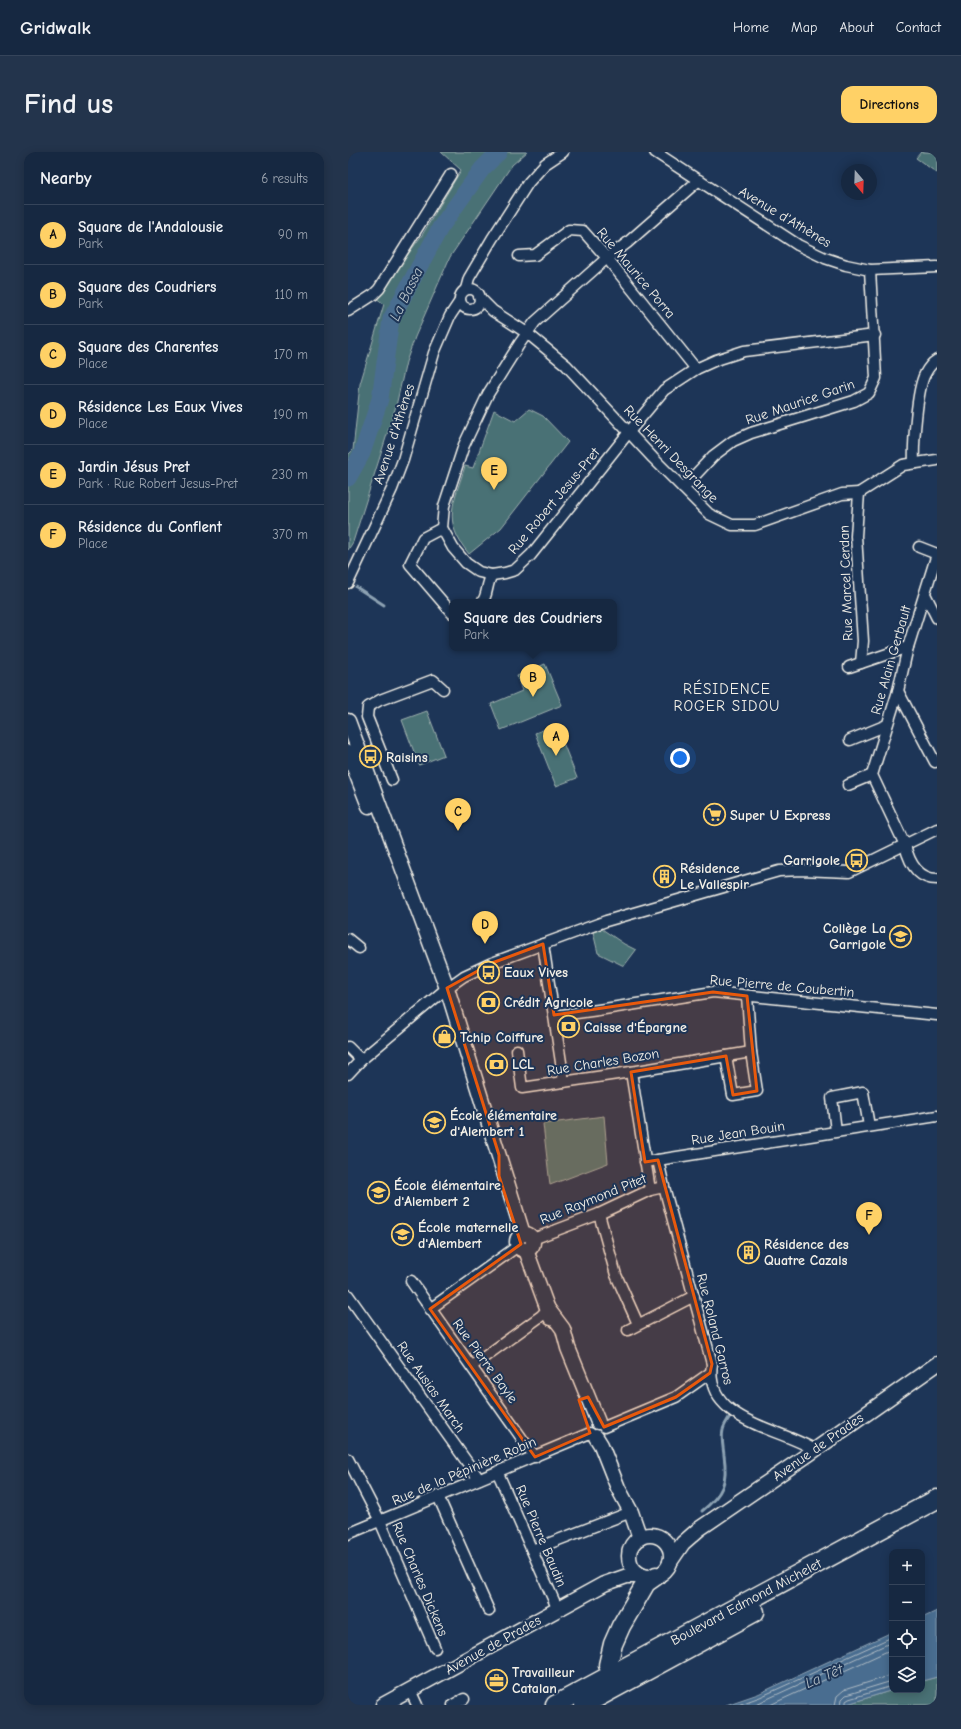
<!DOCTYPE html>
<html lang="en">
<head>
<meta charset="utf-8">
<style>
  body { margin:0; font-family:"Comic Neue",sans-serif; background:#23344c; color:#f1f3f6 }
  .controls { position:absolute; right:12px; bottom:12px; display:grid; overflow:hidden; border-radius:8px; box-shadow:0 2px 10px #0003 }
  .controls button { width:36px; height:36px; display:grid; place-items:center; padding:0; border:0; border-bottom:1px solid #35445a; background:#162841; color:#f1f3f6; font:20px sans-serif }
  .compass { position:absolute; left:493px; top:12px; width:36px; height:36px; border-radius:50%; background:#162841; box-shadow:0 2px 10px #0003; rotate:161deg }
  .you { position:absolute; left:332px; top:606px; width:14px; height:14px; margin:-10px; border:3px solid #fff; border-radius:50%; background:#1a73e8; box-shadow:0 0 0 6px #1a73e833 }
  .badge { display:grid; place-items:center; width:26px; height:26px; border-radius:50%; background:#ffd166; color:#111; font-size:13px; font-weight:700 }
  .pin { position:absolute; translate:-50% -33px; filter:drop-shadow(0 1px 2px #0008) }
  .pin::after { content:''; position:absolute; top:21px; width:14px; height:12px; background:inherit; clip-path:polygon(0 0,100% 0,50% 100%) }
  .popup { position:absolute; left:101px; top:447px; width:168px; height:52px; box-sizing:border-box; display:grid; place-content:center; border-radius:8px; background:#162841; filter:drop-shadow(0 1px 3px #0005); font-size:13px; white-space:nowrap; color:#9ea6b1 }
  .popup b { font-size:15px; color:#f1f3f6 }
  .popup::after { content:''; position:absolute; left:50%; top:100%; margin-left:-8px; border:8px solid transparent; border-top-color:#162841 }
  .list { margin:0; padding:0; list-style:none }
  h2 { display:flex; justify-content:space-between; align-items:center; height:52px; margin:0; padding:0 16px; font-size:17px }
  h2 small { font-size:13px; font-weight:400; color:#9ea6b1 }
  .list li { display:grid; grid-template-columns:26px 1fr auto; gap:12px; align-items:center; box-sizing:border-box; height:60px; padding:0 16px; border-top:1px solid #35445a }
  .list b { display:block; font-size:15px; white-space:nowrap }
  .list p { margin:0; font-size:13px; white-space:nowrap; color:#9ea6b1 }
  .list em { font-size:13px; font-style:normal; color:#9ea6b1 }
  .icon { flex:none; width:22px; height:22px; fill:none; stroke:currentColor; stroke-width:2; stroke-linecap:round; stroke-linejoin:round }
  .map { position:relative; flex:none; width:589px; height:1553px; overflow:hidden; border-radius:12px }
  header { display:flex; align-items:center; gap:24px; box-sizing:border-box; height:56px; padding:0 20px; background:#162841; border-bottom:1px solid #35445a }
  header strong { font-size:19px }
  nav { display:flex; gap:22px; margin-inline-start:auto; font-size:14px }
  .intro { display:flex; align-items:center; justify-content:space-between; box-sizing:border-box; height:96px; padding:0 24px }
  h1 { margin:0; font-size:28px }
  .button { padding:10px 18px; border-radius:12px; background:#ffd166; color:#111; font-size:14px; font-weight:700 }
  main { display:flex; gap:24px; padding:0 24px }
  aside { flex:1; background:#162841; border-radius:12px; box-shadow:0 2px 10px #0003 }
  .map>svg:first-child { display:block }
</style>
</head>
<body>
<header>
<strong>Gridwalk</strong>
<nav><a>Home</a><a>Map</a><a>About</a><a>Contact</a></nav>
</header>
<div class="intro"><h1>Find us</h1><a class="button">Directions</a></div>
<main>
<aside>
<h2>Nearby<small>6 results</small></h2>
<ul class="list">
<li><span class="badge">A</span><div><b>Square de l'Andalousie</b><p>Park</p></div><em>90 m</em></li>
<li><span class="badge">B</span><div><b>Square des Coudriers</b><p>Park</p></div><em>110 m</em></li>
<li><span class="badge">C</span><div><b>Square des Charentes</b><p>Place</p></div><em>170 m</em></li>
<li><span class="badge">D</span><div><b>Résidence Les Eaux Vives</b><p>Place</p></div><em>190 m</em></li>
<li><span class="badge">E</span><div><b>Jardin Jésus Pret</b><p>Park · Rue Robert Jesus-Pret</p></div><em>230 m</em></li>
<li><span class="badge">F</span><div><b>Résidence du Conflent</b><p>Place</p></div><em>370 m</em></li>
</ul>
</aside>
<div class="map">
<svg width="589" height="1553" viewBox="0 0 589 1553">
  <rect width="100%" height="100%" fill="#1d3557"/>
  <filter id="ink" filterUnits="userSpaceOnUse"><feTurbulence type="fractalNoise" baseFrequency=".025" numOctaves="2"/><feDisplacementMap in="SourceGraphic" scale="8" xChannelSelector="R" yChannelSelector="G"/><feConvolveMatrix kernelMatrix="1 2 1 2 8 2 1 2 1" color-interpolation-filters="sRGB"/></filter>
  <g filter="url(#ink)">
    <g fill="#4a7175" stroke="#9fb1ae">
      <polygon points="93,0 179,0 164,13 102,105 67,185 58,210 48,254 5,390 0,398 0,303 5,298 12,232 36,152 28,146 74,83 113,18"/>
      <polygon points="573,0 589,0 589,21 568,6"/>
      <path d="M181,257L195,264L220,290L153,376L121,402C93,368 106,351 117,314L125,316L146,258L167,269Z"/>
      <polygon points="197,512 214,553 153,578 143,552 174,539 169,524"/>
      <polygon points="79,559 96,603 71,613 54,568"/>
      <polygon points="208,573 229,626 208,634 187,581"/>
      <circle cx="109" cy="658" r="9"/>
      <polygon points="254,777 276,792 288,798 276,814 250,801 245,780"/>
      <polygon points="256,964 260,1011 202,1033 195,972"/>
      <polygon points="589,1525 589,1553 496,1553 545,1538 574,1538 574,1529"/>
    </g>
    <g fill="#496d90" stroke="#8da2b3">
      <polygon points="589,1459 589,1525 574,1529 574,1466"/>
      <polygon points="544,1480 544,1538 545,1538 496,1553 378,1553 410,1542"/>
    </g>
    <g fill="none" stroke-linecap="round" stroke-linejoin="round">
      <g stroke="#b0bcc5" stroke-width="1">
        <polyline points="390,1553 412,1545 544,1485"/>
        <polyline points="406,1553 544,1490"/>
        <polyline points="422,1553 544,1497"/>
        <polyline points="487,1553 489,1544 496,1538 544,1523"/>
        <polyline points="493,1553 494,1547 498,1543 544,1529"/>
        <polyline points="498,1553 498,1549 501,1547 544,1534"/>
      </g>
      <g stroke="#8da2b3" stroke-width="3">
        <polyline points="8,435 36,453"/>
        <path d="M354,1359C375,1342 380,1330 376,1303C375,1294 373,1286 375,1278C376,1273 380,1268 382,1264"/>
      </g>
      <polyline stroke="#496d90" stroke-width="17" points="0,326 14,301 32,247 43,167 92,76 134,17 151,0"/>
      <defs>
        <g id="street">
          <polyline points="307,0 450,93 477,106 498,113 522,118 589,115"/>
          <polyline points="351,28 279,91 259,106 187,170 172,191 140,242 116,293 96,354 94,376 105,396 118,411 131,420 144,423 157,421 167,418 183,403 281,280 316,238 348,217 368,208 396,199 527,183"/>
          <polyline points="171,104 187,103 221,78 235,79 259,106 348,217"/>
          <polyline points="118,137 121,126 144,87 180,31 197,12 215,0"/>
          <circle cx="122" cy="147" r="10"/>
          <polyline points="131,145 145,159 179,181 218,213 305,306 361,362 384,373 407,373 494,342 511,341"/>
          <polyline points="0,159 25,143 31,137 103,22"/>
          <path d="M566,311C565,293 569,237 577,222C580,216 584,211 589,208"/>
          <polyline points="335,336 365,304 385,289 403,281 506,249 521,241 528,226 522,118"/>
          <polyline points="94,376 75,386 62,412 104,461"/>
          <polyline points="571,395 589,402"/>
          <path d="M589,402L560,495L550,539L524,623L557,693C561,710 569,727 589,727"/>
          <polyline points="0,431 44,337 55,308 86,201 102,164 112,149"/>
          <polyline points="577,442 589,466"/>
          <path d="M134,450C140,444 138,432 144,423"/>
          <polyline points="513,511 515,489 508,384 511,341 555,313 589,308"/>
          <polyline points="501,515 560,495"/>
          <polyline points="550,539 587,610"/>
          <polyline points="502,588 539,573"/>
          <polyline points="44,628 19,565 20,555 32,548 85,528 95,537"/>
          <polyline points="500,633 524,623"/>
          <polyline points="0,787 11,796"/>
          <polyline points="195,792 216,930"/>
          <polyline points="206,863 214,863 250,858 365,840 589,863"/>
          <polyline points="0,895 13,908"/>
          <polyline points="169,898 174,936 283,920 403,900"/>
          <polyline points="378,904 385,943 409,939 403,900 399,844"/>
          <polyline points="283,920 302,1038"/>
          <polyline points="0,922 13,908 99,836 116,824 144,811 258,769 431,719 454,718 501,720 589,677"/>
          <polyline points="488,979 484,946 515,940 521,974"/>
          <path d="M310,1008L316,1035L364,1212C355,1269 433,1276 467,1298"/>
          <polyline points="297,1010 589,964"/>
          <polyline points="251,1062 268,1123 290,1172"/>
          <polyline points="185,1087 251,1062 302,1038 316,1035"/>
          <polyline points="63,1129 187,1305"/>
          <polyline points="0,1143 131,1327"/>
          <polyline points="82,1157 170,1094"/>
          <polyline points="280,1178 346,1144"/>
          <polyline points="124,1214 193,1164 200,1157"/>
          <polyline points="256,1275 328,1245 362,1221"/>
          <polyline points="0,1307 32,1369 87,1496"/>
          <polyline points="150,1321 210,1458"/>
          <polyline points="90,1344 141,1459"/>
          <polyline points="0,1382 242,1281"/>
          <polyline points="184,1398 283,1360"/>
          <polyline points="62,1538 69,1553"/>
          <polyline points="105,1553 116,1547"/>
        </g>
        <g id="secondary">
          <polyline points="0,569 99,836 175,1082"/>
          <polyline points="0,600 21,654"/>
          <circle cx="177" cy="1090" r="8"/>
          <polyline points="178,1098 203,1166"/>
          <polyline points="200,1157 215,1177 220,1196 250,1270"/>
          <polyline points="248,1285 253,1293 270,1336 283,1360 292,1386"/>
          <circle cx="302" cy="1404" r="21"/>
          <polyline points="322,1410 335,1391 351,1377 461,1302 589,1212"/>
          <polyline points="35,1553 256,1432 279,1424 295,1424"/>
        </g>
        <g id="highway">
          <polyline points="260,1513 265,1492 273,1474 298,1431 308,1424"/>
          <polyline points="207,1553 589,1347"/>
          <polyline points="236,1553 407,1460"/>
        </g>
      </defs>
      <use href="#street" stroke="#f4f1e8" stroke-width="13"/>
      <use href="#secondary" stroke="#f4f1e8" stroke-width="17"/>
      <use href="#highway" stroke="#f4f1e8" stroke-width="21"/>
      <use href="#street" stroke="#1d3557" stroke-width="10"/>
      <use href="#secondary" stroke="#1d3557" stroke-width="14"/>
      <use href="#highway" stroke="#1d3557" stroke-width="18"/>
    </g>
  </g>
  <path fill="#e8590c" fill-opacity="0.2" stroke="#e8590c" stroke-width="3" stroke-linejoin="round" d="M195,792L206,863L365,840L399,844L409,939L385,943L378,904L283,920L297,1010L310,1008L364,1212L362,1221L328,1245L256,1275L240,1245L231,1248L242,1281L187,1305L82,1157L173,1092L151,1024V1003L99,836L144,811Z"/>
  <defs>
    <symbol id="bus-ring" viewBox="-11 -11 22 22"><circle r="9.5" fill="#1d3557" stroke="#ffd166" stroke-width="1.5"/><path d="M-5-6H5V4H4V6H2V4H-2V6H-4V4H-5ZM-3.5-4V0h7V-4ZM-3.5 1.2v1.5H-2V1.2ZM2 1.2v1.5H3.5V1.2Z" fill="#ffd166"/></symbol>
    <symbol id="supermarket-ring" viewBox="-11 -11 22 22"><circle r="9.5" fill="#1d3557" stroke="#ffd166" stroke-width="1.5"/><path d="M-6-5.5h2.5l.6 2H6L4.5 2H-2.5L-4.4-4H-6ZM-1.5 3.2a1.3 1.3 0 1 0 .1 0ZM3 3.2a1.3 1.3 0 1 0 .1 0Z" fill="#ffd166"/></symbol>
    <symbol id="building-ring" viewBox="-11 -11 22 22"><circle r="9.5" fill="#1d3557" stroke="#ffd166" stroke-width="1.5"/><path d="M-4-6H4V6H1V3H-1V6H-4ZM-2.5-4.3h1.7v1.8h-1.7ZM.8-4.3h1.7v1.8H.8ZM-2.5-1h1.7V.8h-1.7ZM.8-1h1.7V.8H.8Z" fill="#ffd166"/></symbol>
    <symbol id="school-ring" viewBox="-11 -11 22 22"><circle r="9.5" fill="#1d3557" stroke="#ffd166" stroke-width="1.5"/><path d="M0-5L7-2L0 1L-7-2ZM-4 1L0 2.5L4 1V4Q0 6-4 4Z" fill="#ffd166"/></symbol>
    <symbol id="bank-ring" viewBox="-11 -11 22 22"><circle r="9.5" fill="#1d3557" stroke="#ffd166" stroke-width="1.5"/><path d="M-6-4H6V4H-6ZM0-2.3a2.3 2.3 0 1 0 0 4.6a2.3 2.3 0 1 0 0-4.6Z" fill="#ffd166"/></symbol>
    <symbol id="shop-ring" viewBox="-11 -11 22 22"><circle r="9.5" fill="#1d3557" stroke="#ffd166" stroke-width="1.5"/><path d="M-5-2.5h2.3a2.7 3.5 0 0 1 5.4 0H5L5.5 6h-11ZM-1.5-2.5h3a1.5 2.3 0 0 0-3 0Z" fill="#ffd166"/></symbol>
    <symbol id="office-ring" viewBox="-11 -11 22 22"><circle r="9.5" fill="#1d3557" stroke="#ffd166" stroke-width="1.5"/><path d="M-6-3h4V-5.5h4V-3h4V5H-6ZM-1-4.5V-3h2v-1.5ZM-6 0V1H6V0Z" fill="#ffd166"/></symbol>
  </defs>
  <g fill-rule="evenodd">
    <use href="#bus-ring" x="10" y="592" width="25" height="25"/>
    <use href="#supermarket-ring" x="354" y="650" width="25" height="25"/>
    <use href="#bus-ring" x="496" y="696" width="25" height="25"/>
    <use href="#building-ring" x="304" y="712" width="25" height="25"/>
    <use href="#school-ring" x="540" y="772" width="25" height="25"/>
    <use href="#bus-ring" x="128" y="808" width="25" height="25"/>
    <use href="#bank-ring" x="128" y="838" width="25" height="25"/>
    <use href="#bank-ring" x="208" y="862" width="25" height="25"/>
    <use href="#shop-ring" x="84" y="872" width="25" height="25"/>
    <use href="#bank-ring" x="136" y="900" width="25" height="25"/>
    <use href="#school-ring" x="74" y="958" width="25" height="25"/>
    <use href="#school-ring" x="18" y="1028" width="25" height="25"/>
    <use href="#school-ring" x="42" y="1070" width="25" height="25"/>
    <use href="#building-ring" x="388" y="1088" width="25" height="25"/>
    <use href="#office-ring" x="136" y="1516" width="25" height="25"/>
  </g>
  <g text-anchor="middle" dominant-baseline="central" stroke-width="4" stroke-linejoin="round" paint-order="stroke">
    <g font-size="14" fill="#f4f1e8" stroke="#1d3557">
      <text transform="translate(437 65) rotate(31)">Avenue d'Athènes</text>
      <text transform="translate(288 121) rotate(50)">Rue Maurice Porra</text>
      <text transform="translate(452 250) rotate(-19)">Rue Maurice Garin</text>
      <text transform="translate(46 282) rotate(-72)">Avenue d'Athènes</text>
      <text transform="translate(323 302) rotate(46)">Rue Henri Desgrange</text>
      <text transform="translate(206 349) rotate(-50)">Rue Robert Jesus-Pret</text>
      <text transform="translate(498 431) rotate(-92)">Rue Marcel Cerdan</text>
      <text transform="translate(543 508) rotate(-74)">Rue Alain Gerbault</text>
      <text transform="translate(434 834) rotate(5)">Rue Pierre de Coubertin</text>
      <text transform="translate(255 910) rotate(-9)">Rue Charles Bozon</text>
      <text transform="translate(390 981) rotate(-9)">Rue Jean Bouin</text>
      <text transform="translate(245 1047) rotate(-22)">Rue Raymond Pitet</text>
      <text transform="translate(367 1177) rotate(76)">Rue Roland Garros</text>
      <text transform="translate(137 1209) rotate(54)">Rue Pierre Bayle</text>
      <text transform="translate(83 1235) rotate(55)">Rue Ausias March</text>
      <text transform="translate(470 1295) rotate(-35)">Avenue de Prades</text>
      <text transform="translate(116 1319) rotate(-23)">Rue de la Pépinière Robin</text>
      <text transform="translate(193 1384) rotate(67)">Rue Pierre Baudin</text>
      <text transform="translate(72 1427) rotate(67)">Rue Charles Dickens</text>
      <text transform="translate(398 1450) rotate(-28)">Boulevard Edmond Michelet</text>
      <text transform="translate(145 1493) rotate(-29)">Avenue de Prades</text>
    </g>
    <g font-size="14" font-weight="bold" fill="#f4f1e8" stroke="#1d3557" text-anchor="start">
      <text x="38" y="605">Raisins</text>
      <text x="382" y="663">Super U Express</text>
      <text x="492" y="708" text-anchor="end">Garrigole</text>
      <text x="332" y="716">Résidence<tspan x="332" dy="16">Le Vallespir</tspan></text>
      <text x="538" y="776" text-anchor="end">Collège La<tspan x="538" dy="16">Garrigole</tspan></text>
      <text x="156" y="820">Eaux Vives</text>
      <text x="156" y="850">Crédit Agricole</text>
      <text x="236" y="875">Caisse d'Épargne</text>
      <text x="112" y="885">Tchip Coiffure</text>
      <text x="164" y="912">LCL</text>
      <text x="102" y="963">École élémentaire<tspan x="102" dy="16">d'Alembert 1</tspan></text>
      <text x="46" y="1033">École élémentaire<tspan x="46" dy="16">d'Alembert 2</tspan></text>
      <text x="70" y="1075">École maternelle<tspan x="70" dy="16">d'Alembert</tspan></text>
      <text x="416" y="1092">Résidence des<tspan x="416" dy="16">Quatre Cazals</tspan></text>
      <text x="164" y="1520">Travailleur<tspan x="164" dy="16">Catalan</tspan></text>
    </g>
    <g font-size="15" font-style="italic" fill="#b8c3c9" stroke="#1d3557">
      <text transform="translate(58 142) rotate(-64)">La Bassa</text>
      <text transform="translate(476 1524) rotate(-23)">La Têt</text>
    </g>
    <g font-size="15" letter-spacing="1" fill="#f4f1e8" stroke="#1d3557">
      <text x="379" y="537">RÉSIDENCE<tspan x="379" dy="17">ROGER SIDOU</tspan></text>
    </g>
  </g>
</svg>
<div class="controls">
<button>+</button>
<button>−</button>
<button><svg class="icon" aria-label="locate" viewBox="0 0 24 24"><circle cx="12" cy="12" r="6"/><path d="M12 2v4M12 18v4M2 12h4M18 12h4"/></svg></button>
<button><svg class="icon" aria-label="layers" viewBox="0 0 24 24"><path d="M12 4l9 5-9 5-9-5zM3 14l9 5 9-5"/></svg></button>
</div>
<svg class="compass" viewBox="-18 -18 36 36"><path d="M0-13l5 13h-10z" fill="#e53935"/><path d="M0 13l5-13h-10z" fill="#9ea6b1"/></svg>
<div class="you"></div>
<div class="pin badge" style="left:208px;top:604px">A</div>
<div class="pin badge" style="left:185px;top:545px">B</div>
<div class="popup"><b>Square des Coudriers</b>Park</div>
<div class="pin badge" style="left:110px;top:679px">C</div>
<div class="pin badge" style="left:137px;top:792px">D</div>
<div class="pin badge" style="left:146px;top:338px">E</div>
<div class="pin badge" style="left:521px;top:1083px">F</div>
</div>
</main>
</body>
</html>
